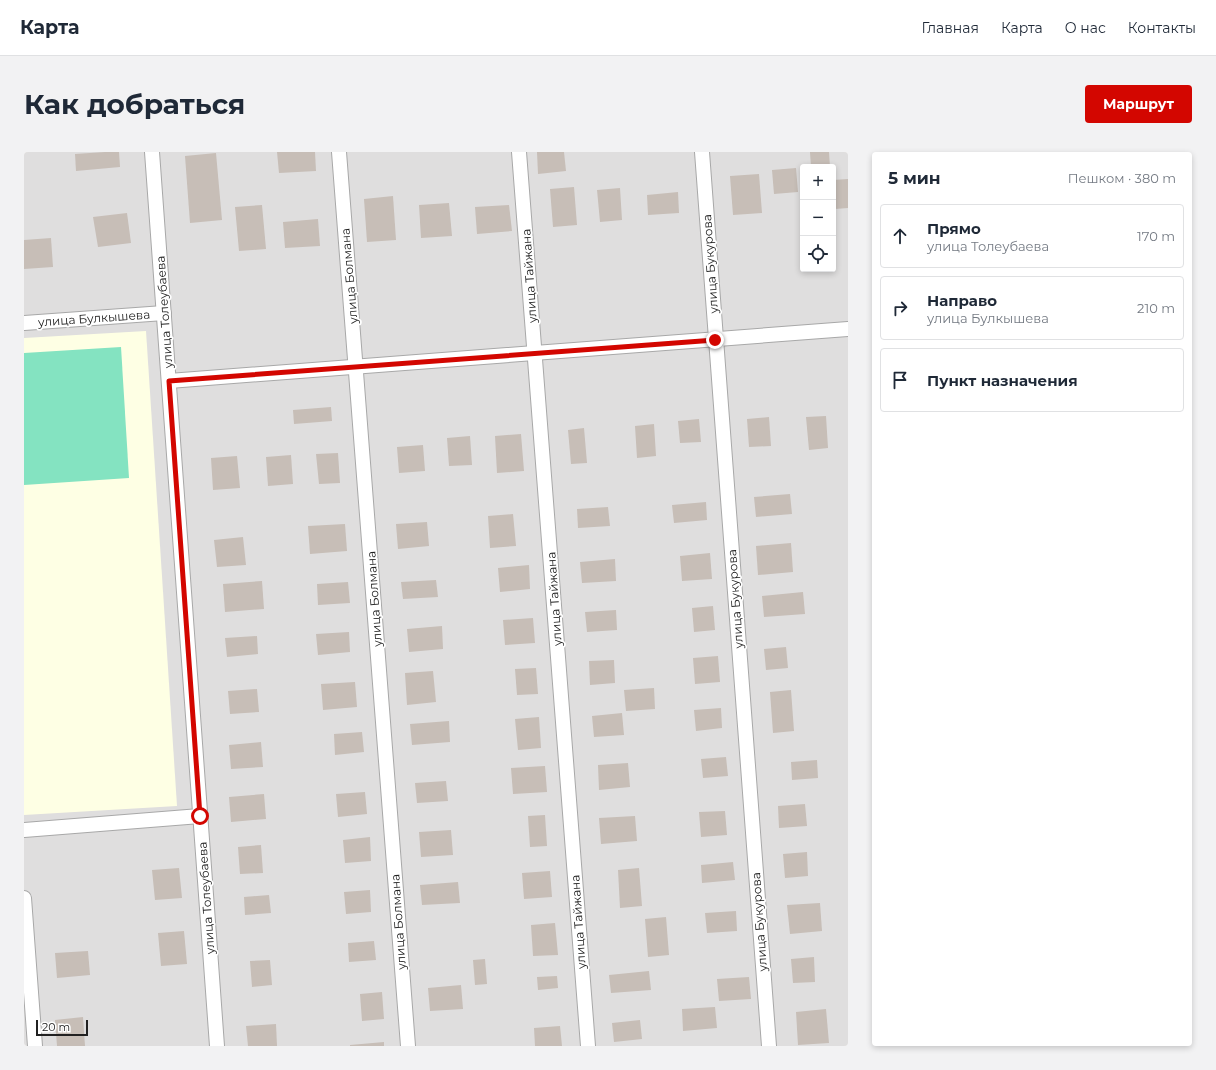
<!DOCTYPE html>
<html lang="ru">
<head>
<meta charset="utf-8">
<style>
  body { margin:0; font-family:Montserrat,sans-serif; background:#f2f2f3; color:#1f2937 }
  .controls { position:absolute; right:12px; top:12px; display:grid; overflow:hidden; border-radius:4px; box-shadow:0 2px 6px #0003 }
  .controls button { width:36px; height:36px; display:grid; place-items:center; padding:0; border:0; border-bottom:1px solid #e0e1e3; background:#fff; color:#1f2937; font:20px sans-serif }
  .scale { position:absolute; left:12px; bottom:10px; width:52px; box-sizing:border-box; padding-left:4px; border:2px solid #212121; border-top:0; font-size:11px; line-height:14px; white-space:nowrap; color:#212121; -webkit-text-stroke:3px #fff; paint-order:stroke }
  .stop { position:absolute; width:12px; height:12px; margin:-9px; border:3px solid #d30600; border-radius:50%; background:#fff }
  .stop.end { background:#d30600; border-color:#fff; box-shadow:0 1px 4px #0008 }
  .list { margin:0; padding:0; list-style:none }
  h2 { display:flex; justify-content:space-between; align-items:center; height:52px; margin:0; padding:0 16px; font-size:17px }
  h2 small { font-size:13px; font-weight:400; color:#747a83 }
  .list li { display:grid; grid-template-columns:26px 1fr auto; gap:12px; align-items:center; box-sizing:border-box; height:64px; margin:0 8px 8px; padding:0 8px; border:1px solid #e0e1e3; border-radius:4px }
  .list b { display:block; font-size:15px; white-space:nowrap }
  .list p { margin:0; font-size:13px; white-space:nowrap; color:#747a83 }
  .list em { font-size:13px; font-style:normal; color:#747a83 }
  .icon { flex:none; width:22px; height:22px; fill:none; stroke:currentColor; stroke-width:2; stroke-linecap:round; stroke-linejoin:round }
  .map { position:relative; flex:none; width:824px; height:894px; overflow:hidden; border-radius:4px }
  header { display:flex; align-items:center; gap:24px; box-sizing:border-box; height:56px; padding:0 20px; background:#fff; border-bottom:1px solid #e0e1e3 }
  header strong { font-size:19px }
  nav { display:flex; gap:22px; margin-inline-start:auto; font-size:14px }
  .intro { display:flex; align-items:center; justify-content:space-between; box-sizing:border-box; height:96px; padding:0 24px }
  h1 { margin:0; font-size:28px }
  .button { padding:10px 18px; border-radius:4px; background:#d30600; color:#fff; font-size:14px; font-weight:700 }
  main { display:flex; gap:24px; padding:0 24px }
  aside { flex:1; background:#fff; border-radius:4px; box-shadow:0 2px 6px #0003 }
  .map>svg:first-child { display:block }
</style>
</head>
<body>
<header>
<strong>Карта</strong>
<nav><a>Главная</a><a>Карта</a><a>О нас</a><a>Контакты</a></nav>
</header>
<div class="intro"><h1>Как добраться</h1><a class="button">Маршрут</a></div>
<main>
<div class="map">
<svg width="824" height="894" viewBox="0 0 824 894">
  <rect width="100%" height="100%" fill="#f2efe8"/>
  <path fill="#dfdede" fill-rule="evenodd" d="M0,0H824V894H0ZM779,15H809V117H779Z"/>
  <polygon fill="#feffe4" points="122,179 153,654 0,663 0,186"/>
  <polygon fill="#84e3c1" points="97,195 105,326 0,333 0,201"/>
  <g fill="#c7beb7">
    <polygon points="81,0 95,0 96,15 52,19 51,2"/>
    <polygon points="253,0 291,0 292,19 255,21"/>
    <polygon points="513,0 540,0 542,19 514,22"/>
    <polygon points="786,0 805,0 806,15 787,15"/>
    <polygon points="192,1 198,68 166,71 161,4"/>
    <polygon points="772,16 774,40 750,42 748,18"/>
    <polygon points="735,22 738,61 709,63 706,24"/>
    <polygon points="824,27 824,56 811,57 809,28"/>
    <polygon points="550,35 553,73 529,75 526,37"/>
    <polygon points="596,36 598,68 576,70 573,38"/>
    <polygon points="654,40 655,61 624,63 623,43"/>
    <polygon points="369,44 372,88 343,90 340,47"/>
    <polygon points="425,51 428,84 397,86 395,53"/>
    <polygon points="238,53 242,97 215,99 211,55"/>
    <polygon points="485,53 488,79 453,82 451,55"/>
    <polygon points="103,61 107,91 74,95 69,65"/>
    <polygon points="294,67 296,94 261,96 259,70"/>
    <polygon points="27,86 29,115 0,117 0,88"/>
    <polygon points="307,255 308,269 270,272 269,258"/>
    <polygon points="802,264 804,296 785,298 782,265"/>
    <polygon points="745,265 747,294 725,295 723,267"/>
    <polygon points="675,267 677,290 656,291 654,269"/>
    <polygon points="630,272 632,304 613,306 611,274"/>
    <polygon points="560,276 563,311 547,312 544,278"/>
    <polygon points="497,282 500,319 473,321 471,284"/>
    <polygon points="446,284 448,313 425,314 423,286"/>
    <polygon points="399,293 401,319 375,321 373,295"/>
    <polygon points="314,301 316,331 295,332 292,302"/>
    <polygon points="267,303 269,332 244,334 242,305"/>
    <polygon points="213,304 216,336 189,338 187,306"/>
    <polygon points="766,342 768,362 732,365 730,345"/>
    <polygon points="682,350 683,368 650,371 648,353"/>
    <polygon points="584,355 586,374 554,376 553,357"/>
    <polygon points="489,362 492,394 466,396 464,364"/>
    <polygon points="403,370 405,394 374,397 372,372"/>
    <polygon points="321,372 323,399 286,402 284,374"/>
    <polygon points="219,385 222,413 193,415 190,388"/>
    <polygon points="767,391 769,420 734,423 732,394"/>
    <polygon points="686,401 688,427 658,429 656,404"/>
    <polygon points="591,407 592,429 558,431 556,410"/>
    <polygon points="505,413 506,437 476,440 474,416"/>
    <polygon points="412,428 414,445 379,447 377,430"/>
    <polygon points="238,429 240,457 201,460 199,432"/>
    <polygon points="324,430 326,451 294,453 293,432"/>
    <polygon points="779,440 781,462 740,465 738,444"/>
    <polygon points="689,454 691,478 670,480 668,456"/>
    <polygon points="592,458 593,478 563,480 561,460"/>
    <polygon points="509,466 511,491 481,493 479,468"/>
    <polygon points="418,474 419,497 385,500 383,477"/>
    <polygon points="325,480 326,500 294,503 292,482"/>
    <polygon points="233,484 234,502 203,505 201,486"/>
    <polygon points="762,495 764,516 742,518 740,497"/>
    <polygon points="694,504 696,530 671,532 669,506"/>
    <polygon points="590,508 591,531 566,533 565,509"/>
    <polygon points="512,516 514,542 493,543 491,517"/>
    <polygon points="409,519 412,550 383,553 381,521"/>
    <polygon points="331,530 333,555 299,558 297,532"/>
    <polygon points="630,536 631,557 602,559 600,538"/>
    <polygon points="233,537 235,560 206,562 204,539"/>
    <polygon points="767,538 770,579 749,581 746,540"/>
    <polygon points="697,556 698,576 672,579 670,558"/>
    <polygon points="598,561 600,583 570,585 568,564"/>
    <polygon points="515,565 517,596 494,598 491,567"/>
    <polygon points="425,569 426,590 388,593 386,572"/>
    <polygon points="338,580 340,600 311,603 310,582"/>
    <polygon points="237,590 239,615 207,617 205,593"/>
    <polygon points="702,605 704,624 679,626 677,607"/>
    <polygon points="793,608 794,626 768,628 767,610"/>
    <polygon points="604,611 606,635 575,638 574,613"/>
    <polygon points="521,614 523,640 489,642 487,616"/>
    <polygon points="422,629 424,649 393,651 391,631"/>
    <polygon points="341,640 343,662 314,665 312,642"/>
    <polygon points="240,642 242,667 207,670 205,645"/>
    <polygon points="781,652 783,674 755,676 754,654"/>
    <polygon points="701,659 703,683 677,685 675,660"/>
    <polygon points="521,663 523,694 506,695 504,664"/>
    <polygon points="611,664 613,689 577,692 575,666"/>
    <polygon points="427,678 429,703 397,705 395,680"/>
    <polygon points="346,685 347,709 321,711 319,688"/>
    <polygon points="237,693 239,721 216,722 214,695"/>
    <polygon points="783,700 784,724 761,726 759,702"/>
    <polygon points="709,710 711,728 678,731 677,713"/>
    <polygon points="155,716 158,746 131,748 128,718"/>
    <polygon points="615,716 618,754 596,756 594,718"/>
    <polygon points="526,719 528,745 500,747 498,721"/>
    <polygon points="434,730 436,751 398,753 396,733"/>
    <polygon points="346,738 347,760 322,762 320,740"/>
    <polygon points="245,743 247,761 221,763 220,745"/>
    <polygon points="796,751 798,779 766,782 763,753"/>
    <polygon points="712,759 713,779 683,781 681,761"/>
    <polygon points="642,765 645,803 624,805 621,767"/>
    <polygon points="531,771 534,803 509,804 507,773"/>
    <polygon points="160,779 163,812 137,814 134,781"/>
    <polygon points="350,789 352,808 325,810 324,791"/>
    <polygon points="64,799 66,823 33,826 31,801"/>
    <polygon points="790,805 791,830 769,831 767,807"/>
    <polygon points="461,807 463,832 451,833 449,808"/>
    <polygon points="246,808 248,833 228,835 226,809"/>
    <polygon points="625,819 627,838 587,841 585,823"/>
    <polygon points="533,824 534,836 514,838 513,825"/>
    <polygon points="725,825 727,847 695,849 693,827"/>
    <polygon points="437,833 439,857 406,859 404,836"/>
    <polygon points="358,840 360,867 338,869 336,842"/>
    <polygon points="691,855 693,876 659,879 658,857"/>
    <polygon points="802,857 805,891 774,893 772,860"/>
    <polygon points="59,865 61,894 33,894 31,868"/>
    <polygon points="616,868 618,887 590,890 588,871"/>
    <polygon points="252,872 253,894 224,894 222,874"/>
    <polygon points="536,874 538,894 511,894 510,876"/>
    <polygon points="360,890 360,894 326,894 326,893"/>
  </g>
  <g fill="none" stroke-linecap="round" stroke-linejoin="round">
    <defs>
      <g id="minor">
        <polyline points="128,0 193,894"/>
        <polyline points="315,0 384,894"/>
        <polyline points="495,0 564,894"/>
        <polyline points="678,0 745,894"/>
        <polyline points="0,171 140,161"/>
        <polyline points="145,229 824,177"/>
        <polyline points="0,678 176,664"/>
        <polyline points="0,746 11,894"/>
      </g>
    </defs>
    <use href="#minor" stroke="#a8a8a8" stroke-width="16"/>
    <use href="#minor" stroke="#fff" stroke-width="14"/>
  </g>
  <g fill="none" stroke-linecap="round" stroke-linejoin="round">
    <polyline stroke="#d30600" stroke-width="5" points="176,664 145,229 691,188"/>
  </g>
  <g text-anchor="middle" dominant-baseline="central" stroke-width="3.5" stroke-linejoin="round" paint-order="stroke">
    <g font-size="12" fill="#212121" stroke="#fff">
      <text transform="translate(686 112) rotate(-94)">улица Букурова</text>
      <text transform="translate(325 124) rotate(-95)">улица Болмана</text>
      <text transform="translate(505 124) rotate(-94)">улица Тайжана</text>
      <text transform="translate(140 160) rotate(-94)">улица Толеубаева</text>
      <text transform="translate(70 166) rotate(-4)">улица Булкышева</text>
      <text transform="translate(350 447) rotate(-94)">улица Болмана</text>
      <text transform="translate(530 447) rotate(-94)">улица Тайжана</text>
      <text transform="translate(711 447) rotate(-94)">улица Букурова</text>
      <text transform="translate(182 746) rotate(-94)">улица Толеубаева</text>
      <text transform="translate(374 770) rotate(-94)">улица Болмана</text>
      <text transform="translate(554 770) rotate(-94)">улица Тайжана</text>
      <text transform="translate(735 770) rotate(-94)">улица Букурова</text>
    </g>
  </g>
</svg>
<div class="controls">
<button>+</button>
<button>−</button>
<button><svg class="icon" aria-label="locate" viewBox="0 0 24 24"><circle cx="12" cy="12" r="6"/><path d="M12 2v4M12 18v4M2 12h4M18 12h4"/></svg></button>
</div>
<div class="scale">20 m</div>
<div class="stop" style="left:176px;top:664px"></div>
<div class="stop end" style="left:691px;top:188px"></div>
</div>
<aside>
<h2>5 мин<small>Пешком · 380 m</small></h2>
<ul class="list">
<li><svg class="icon" aria-label="ahead" viewBox="0 0 24 24"><path d="M12 20V5M6 11l6-6 6 6"/></svg><div><b>Прямо</b><p>улица Толеубаева</p></div><em>170 m</em></li>
<li><svg class="icon" aria-label="right" viewBox="0 0 24 24"><path d="M7 20v-9h11M14 6l5 5-5 5"/></svg><div><b>Направо</b><p>улица Булкышева</p></div><em>210 m</em></li>
<li><svg class="icon" aria-label="arrive" viewBox="0 0 24 24"><path d="M6 21V4h12l-3 4 3 4H6"/></svg><div><b>Пункт назначения</b></div></li>
</ul>
</aside>
</main>
</body>
</html>
